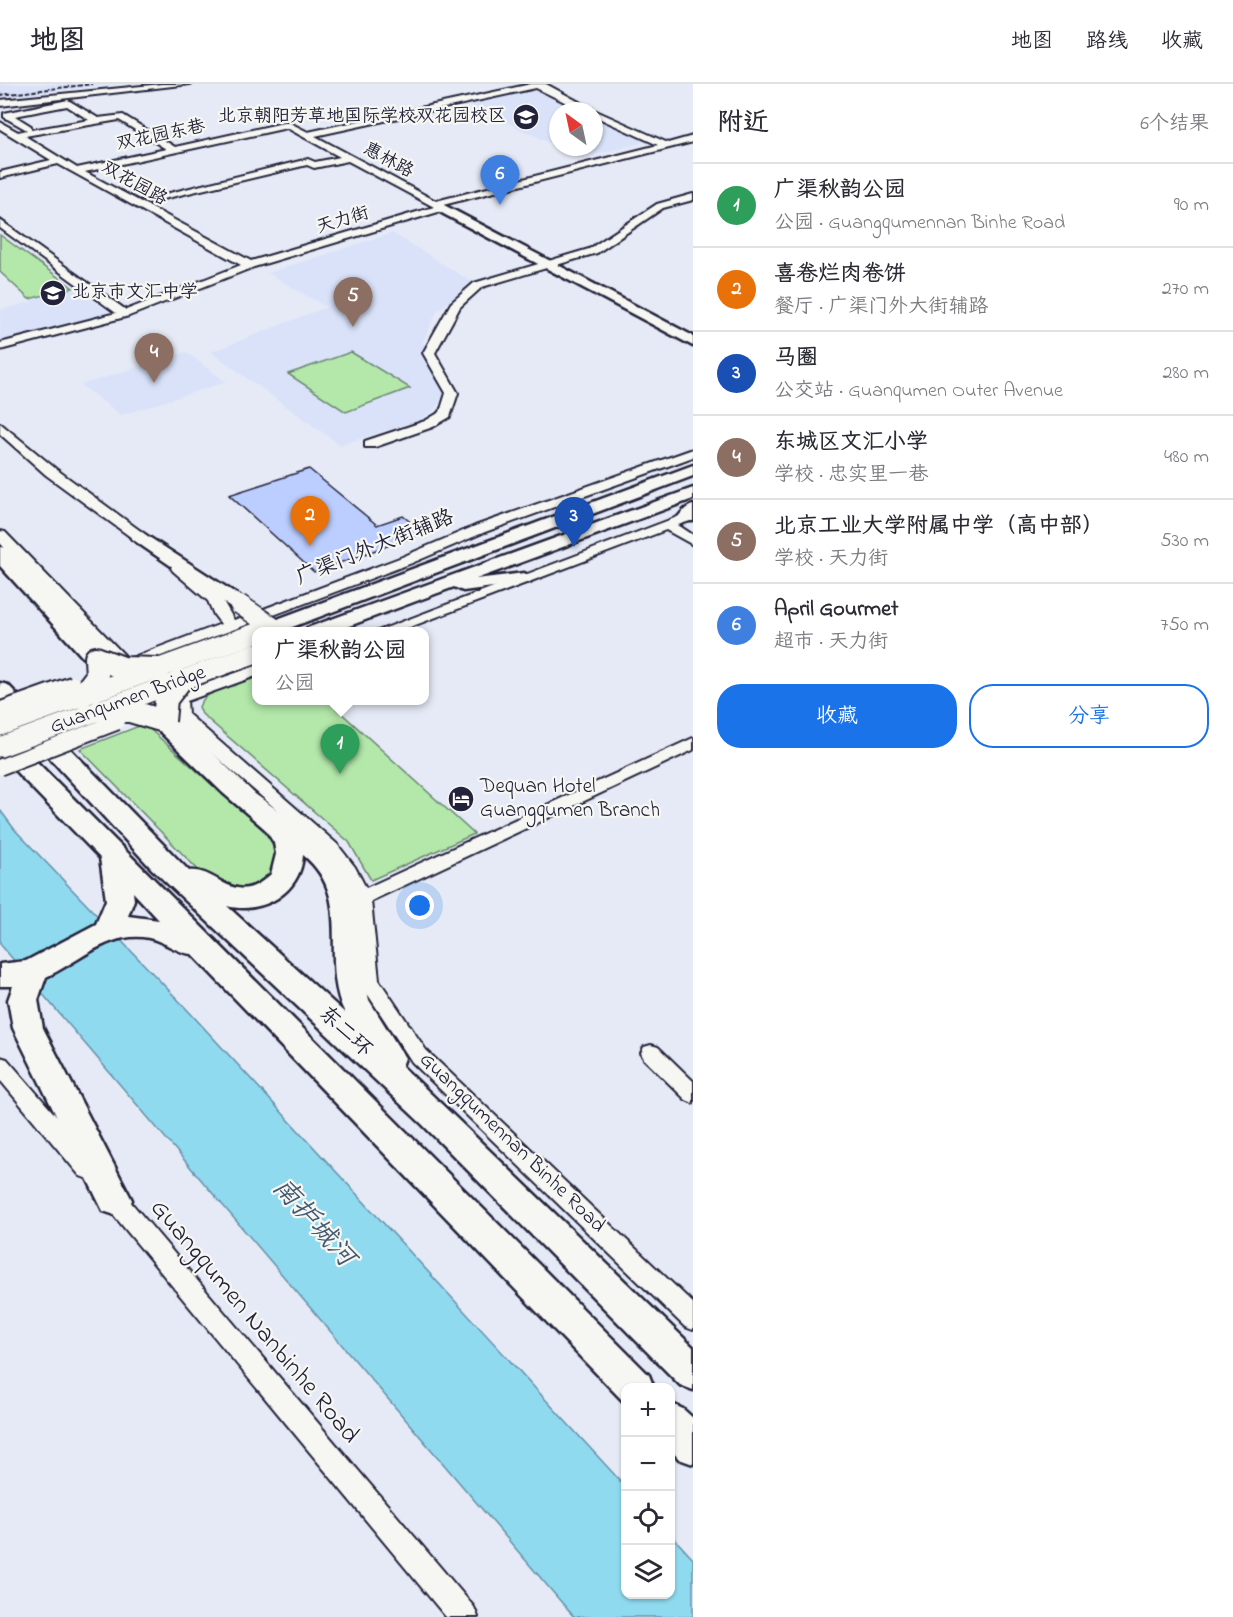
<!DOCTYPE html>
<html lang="zh">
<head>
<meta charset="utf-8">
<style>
  body { margin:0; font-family:"Indie Flower","LXGW WenKai TC",sans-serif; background:#f7f7f7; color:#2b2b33 }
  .controls { position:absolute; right:18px; bottom:18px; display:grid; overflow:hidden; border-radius:12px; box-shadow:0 2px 4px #0004 }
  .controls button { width:54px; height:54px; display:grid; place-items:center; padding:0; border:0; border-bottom:2px solid #e1e1e2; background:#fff; color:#2b2b33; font:30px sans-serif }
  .compass { position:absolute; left:549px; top:18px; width:54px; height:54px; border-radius:50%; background:#fff; box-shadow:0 2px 4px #0004; rotate:327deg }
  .you { position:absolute; left:420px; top:822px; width:21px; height:21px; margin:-15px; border:4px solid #fff; border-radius:50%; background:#1a73e8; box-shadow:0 0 0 9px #1a73e833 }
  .badge { display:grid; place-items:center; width:39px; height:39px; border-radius:50%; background:#1a73e8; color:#fff; font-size:20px; font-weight:700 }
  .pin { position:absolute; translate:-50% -50px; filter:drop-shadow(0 2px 3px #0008) }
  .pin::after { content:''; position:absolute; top:32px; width:21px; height:18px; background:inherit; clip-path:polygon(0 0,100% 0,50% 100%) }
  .popup { position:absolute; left:252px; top:543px; width:177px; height:78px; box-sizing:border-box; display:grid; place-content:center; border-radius:12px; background:#fff; filter:drop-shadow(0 2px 4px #0005); font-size:20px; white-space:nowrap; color:#7c7c81 }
  .popup b { font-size:22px; color:#2b2b33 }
  .popup::after { content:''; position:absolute; left:50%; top:100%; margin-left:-12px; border:12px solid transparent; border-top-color:#fff }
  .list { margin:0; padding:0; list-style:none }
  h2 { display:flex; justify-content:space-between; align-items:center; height:78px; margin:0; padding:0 24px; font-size:26px }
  h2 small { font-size:20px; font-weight:400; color:#7c7c81 }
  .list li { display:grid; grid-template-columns:39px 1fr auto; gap:18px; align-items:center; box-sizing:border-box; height:84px; padding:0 24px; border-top:2px solid #e1e1e2 }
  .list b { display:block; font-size:22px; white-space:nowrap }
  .list p { margin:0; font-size:20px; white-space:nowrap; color:#7c7c81 }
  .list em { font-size:20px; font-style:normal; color:#7c7c81 }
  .actions { display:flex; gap:12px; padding:18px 24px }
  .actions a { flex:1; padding:14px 0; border:2px solid #1a73e8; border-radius:24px; text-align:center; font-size:21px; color:#1a73e8 }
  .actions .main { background:#1a73e8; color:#fff }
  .icon { flex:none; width:33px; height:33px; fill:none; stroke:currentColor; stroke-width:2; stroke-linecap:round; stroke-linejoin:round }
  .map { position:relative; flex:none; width:693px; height:1533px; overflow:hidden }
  header { display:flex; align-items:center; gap:36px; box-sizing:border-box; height:84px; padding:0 30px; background:#fff; border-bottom:2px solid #e1e1e2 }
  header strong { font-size:28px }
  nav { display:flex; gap:33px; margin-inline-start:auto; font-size:21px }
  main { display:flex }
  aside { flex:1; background:#fff }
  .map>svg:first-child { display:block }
</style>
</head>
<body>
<header>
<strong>地图</strong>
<nav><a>地图</a><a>路线</a><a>收藏</a></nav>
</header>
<main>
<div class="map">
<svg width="693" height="1533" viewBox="0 0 693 1533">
  <rect width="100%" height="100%" fill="#e5eaf6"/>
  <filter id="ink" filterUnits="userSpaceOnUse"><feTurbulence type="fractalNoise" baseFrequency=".0167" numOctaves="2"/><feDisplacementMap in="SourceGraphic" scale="12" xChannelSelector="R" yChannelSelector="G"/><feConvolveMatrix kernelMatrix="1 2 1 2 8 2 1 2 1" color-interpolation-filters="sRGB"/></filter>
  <g filter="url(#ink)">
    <g fill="#d9e2f9">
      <polygon points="0,0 117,0 0,13"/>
      <polygon points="534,6 581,27 558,27 558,63 468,20"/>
      <polygon points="594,33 649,57 581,74 558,63 594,63"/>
      <polygon points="392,149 472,198 437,227 423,258 448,308 434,326 421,336 340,361 211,268 326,223 268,189"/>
      <polygon points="0,151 73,204 112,229 0,258 0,226 32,218 0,188"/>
      <polygon points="186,268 226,298 121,331 81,301"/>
    </g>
    <g fill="#b3e8aa" stroke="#6a8572" stroke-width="1.5">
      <polygon points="0,151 73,204 29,215 0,188"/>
      <polygon points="351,268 410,304 346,328 288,290"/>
      <path d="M256,593V616L328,617L474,750L371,796L349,758L202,630L199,623C204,605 240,599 256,593Z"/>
      <polygon points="144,640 278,759 282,784 268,799 248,806 208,796 80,665"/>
    </g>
    <polygon fill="#90daf0" stroke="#6490a8" stroke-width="1.5" points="0,726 15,746 182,920 625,1402 626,1510 670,1510 671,1451 693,1475 693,1533 574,1533 0,860"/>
    <polygon fill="#bcceff" stroke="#22223b" stroke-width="1.5" points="309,385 377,441 403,432 424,449 314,488 229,411"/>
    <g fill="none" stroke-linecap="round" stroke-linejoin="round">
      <defs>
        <g id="minor">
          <polygon points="162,0 190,0 0,22 0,16"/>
          <path d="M531,0H546L594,26L668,59L693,52V58L443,121L447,124L445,126L254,183L129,232L0,266V259L116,229L0,144V136L126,226L241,181L58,80L0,94V88L51,76L0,45V38L18,48L27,46L4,33V29L68,16L98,34L123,31L175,63L288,38L308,48ZM536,4L583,27H594V32L658,61L436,117L315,52ZM67,22L89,36L31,46V42L15,32ZM119,36L166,65L77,84L25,52ZM287,44L340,73L315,78L308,75L141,116L146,119L307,81L314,84L348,77L434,123L251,177L85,88Z"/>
          <polygon points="693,110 693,116 663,124 597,169 482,203 460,223 435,269 458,309 450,333 433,343 375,363 365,363 365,357 425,337 440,328 446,309 423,269 451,219 474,199 589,165 657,120"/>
          <polygon points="0,339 56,385 157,459 157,465 147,465 46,391 0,350"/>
          <polygon points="693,365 693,373 485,448 412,479 124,587 118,585 0,459 0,447 5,448 128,575 221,540 214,531 208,517 173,487 171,484 173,481 183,481 220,512 234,536 402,473 475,442"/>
          <polygon points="693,427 693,436 678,441 693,451 693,461 666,446 397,548 375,548"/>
          <polygon points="256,582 256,592 187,617 188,630 337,760 355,783 366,804 693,654 693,666 371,817 379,896 426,966 693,1219 693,1246 685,1243 412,978 359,897 352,814 341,791 325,768 174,636 171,623 164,622 162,618 171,612 172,592 184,592 187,606"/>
          <polygon points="651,961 658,963 693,997 693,1019 686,1016 644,975 641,969 644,963"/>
          <polygon points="0,973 7,975 96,1078 99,1085 96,1092 88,1095 80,1092 0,996"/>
          <polygon points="110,1100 118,1103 474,1523 478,1533 446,1533 102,1117 99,1110 102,1103"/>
        </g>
        <g id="major">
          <polygon points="442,120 693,252 693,262 438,127 436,124"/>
          <polygon points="693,381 693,392 279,548 256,548 256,553 250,548 253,544"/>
          <polygon points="693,404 693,415 476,495 524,489 533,494 530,498 463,507 454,503 333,548 305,548 307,544"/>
          <path d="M693,421V437H681L678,433C683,427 686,423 693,421Z"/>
          <polygon points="138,446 246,516 248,520 246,524 232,524 132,455 129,451 132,447"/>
        </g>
        <g id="highway">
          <polygon points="0,463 8,464 104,569 108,574 104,579 88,579 0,482"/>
          <path d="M0,599L8,601L189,787C220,784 233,826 271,790L276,770L274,759L265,745L223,709L155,643L152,637L155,631L164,629L173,631L255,710L330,764L344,781L354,799L361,825L364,894L369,916L405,974L402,982L693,1263V1306L680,1301L423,1041L152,785L0,620ZM303,771C356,814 318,876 345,929L227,822C262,831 301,809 303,771Z"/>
          <path d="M0,648L9,650L649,1291L654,1304H626V1318L623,1317L192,870C177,869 164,857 149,854C110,846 79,878 46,893L38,916L43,944L132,1116L127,1127L115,1131L103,1127L13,944L8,916L13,902H0V880L26,877L96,840L106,816L100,774L0,671ZM133,808L159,836L128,832L134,816Z"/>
          <polygon points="670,1319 683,1325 693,1334 693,1380 679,1375 670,1365"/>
        </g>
      </defs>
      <use href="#minor" stroke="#22223b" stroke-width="4"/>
      <use href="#major" stroke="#22223b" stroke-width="5"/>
      <use href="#highway" stroke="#22223b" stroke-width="5"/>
      <use href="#minor" fill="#f6f6f2" fill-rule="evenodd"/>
      <use href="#major" fill="#f6f6f2" fill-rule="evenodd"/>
      <use href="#highway" fill="#f6f6f2" fill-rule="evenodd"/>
      <polyline stroke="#22223b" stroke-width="2" stroke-dasharray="4.5 2" stroke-linecap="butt" points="0,11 92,0"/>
      <defs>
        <g id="minor-bridge">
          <polyline points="0,626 73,600"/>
          <polyline points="0,683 117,638"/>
        </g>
        <g id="major-bridge">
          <polyline points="239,520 273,543"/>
          <polyline points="0,642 256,549"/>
          <polyline points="0,663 256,569"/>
        </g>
        <g id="highway-bridge">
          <polyline points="81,613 97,592 96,574 123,584 159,585"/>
          <polyline points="100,627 130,627 164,637"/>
          <polyline points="164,637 166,615 180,597"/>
        </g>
      </defs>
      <use href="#minor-bridge" stroke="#22223b" stroke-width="19" stroke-linecap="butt"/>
      <use href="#major-bridge" stroke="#22223b" stroke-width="22" stroke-linecap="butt"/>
      <use href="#highway-bridge" stroke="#22223b" stroke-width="26" stroke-linecap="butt"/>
      <use href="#minor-bridge" stroke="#f6f6f2" stroke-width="15"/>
      <use href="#major-bridge" stroke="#f6f6f2" stroke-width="19"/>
      <use href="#highway-bridge" stroke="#f6f6f2" stroke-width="22"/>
    </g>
  </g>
  <defs>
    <symbol id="school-disc" viewBox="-11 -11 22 22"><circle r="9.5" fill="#22223b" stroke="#f6f6f2"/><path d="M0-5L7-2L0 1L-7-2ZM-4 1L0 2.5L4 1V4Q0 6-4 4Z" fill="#fff"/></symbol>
    <symbol id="hotel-disc" viewBox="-11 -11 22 22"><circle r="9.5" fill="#22223b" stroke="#f6f6f2"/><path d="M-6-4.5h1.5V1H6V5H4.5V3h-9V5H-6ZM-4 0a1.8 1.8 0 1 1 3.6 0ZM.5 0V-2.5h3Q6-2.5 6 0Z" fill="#fff"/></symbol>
  </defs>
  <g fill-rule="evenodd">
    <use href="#school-disc" x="511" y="18" width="30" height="30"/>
    <use href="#school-disc" x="38" y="194" width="30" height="30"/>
    <use href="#hotel-disc" x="446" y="700" width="30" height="30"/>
  </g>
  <g text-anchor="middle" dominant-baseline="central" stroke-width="4.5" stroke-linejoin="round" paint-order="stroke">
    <g font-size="18" fill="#22223b" stroke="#f6f6f2" text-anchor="end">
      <text x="506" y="33">北京朝阳芳草地国际学校双花园校区</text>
      <text x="72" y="209" text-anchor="start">北京市文汇中学</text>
    </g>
    <g font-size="18" fill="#22223b" stroke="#f6f6f2">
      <text transform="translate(161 52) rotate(-12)">双花园东巷</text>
      <text transform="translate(388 77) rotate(28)">惠林路</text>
      <text transform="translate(134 100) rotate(29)">双花园路</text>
      <text transform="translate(343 137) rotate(-17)">天力街</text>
    </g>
    <g font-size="21" fill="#22223b" stroke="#f6f6f2">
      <text transform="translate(375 464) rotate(-22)">广渠门外大街辅路</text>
      <text transform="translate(128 616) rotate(-20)">Guanqumen Bridge</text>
      <text transform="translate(345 948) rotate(43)">东二环</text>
      <text transform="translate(512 1059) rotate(44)">Guangqumennan Binhe Road</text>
    </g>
    <g font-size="21" fill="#22223b" stroke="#f6f6f2" text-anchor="start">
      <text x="480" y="703">Dequan Hotel<tspan x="480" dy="24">Guangqumen Branch</tspan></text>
    </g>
    <g font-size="26" fill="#22223b" stroke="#f6f6f2">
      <text transform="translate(254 1238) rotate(50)">Guangqumen Nanbinhe Road</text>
    </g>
    <g font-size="27" font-style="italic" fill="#435971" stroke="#f6f6f2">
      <text transform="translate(313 1139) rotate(48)">南护城河</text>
    </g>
  </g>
</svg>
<div class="controls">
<button>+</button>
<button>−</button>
<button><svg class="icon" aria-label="locate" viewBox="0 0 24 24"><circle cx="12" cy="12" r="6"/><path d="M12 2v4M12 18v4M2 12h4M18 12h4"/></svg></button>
<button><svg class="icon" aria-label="layers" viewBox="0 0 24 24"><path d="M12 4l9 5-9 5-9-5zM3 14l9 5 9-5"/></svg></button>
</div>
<svg class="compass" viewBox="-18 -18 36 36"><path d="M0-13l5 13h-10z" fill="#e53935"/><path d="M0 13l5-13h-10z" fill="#7c7c81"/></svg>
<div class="you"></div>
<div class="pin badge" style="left:340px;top:690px;background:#2e9e5b">1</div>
<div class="popup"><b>广渠秋韵公园</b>公园</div>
<div class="pin badge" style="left:310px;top:462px;background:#e8710a">2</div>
<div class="pin badge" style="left:574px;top:463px;background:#1a4fb4">3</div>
<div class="pin badge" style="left:154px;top:299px;background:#8d6e63">4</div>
<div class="pin badge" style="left:353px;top:243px;background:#8d6e63">5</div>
<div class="pin badge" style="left:500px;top:121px;background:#3f7fe0">6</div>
</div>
<aside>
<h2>附近<small>6个结果</small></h2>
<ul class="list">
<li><span class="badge" style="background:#2e9e5b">1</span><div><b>广渠秋韵公园</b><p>公园 · Guangqumennan Binhe Road</p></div><em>90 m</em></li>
<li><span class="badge" style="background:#e8710a">2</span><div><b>喜卷烂肉卷饼</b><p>餐厅 · 广渠门外大街辅路</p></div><em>270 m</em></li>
<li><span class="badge" style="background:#1a4fb4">3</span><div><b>马圈</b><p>公交站 · Guanqumen Outer Avenue</p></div><em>280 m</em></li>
<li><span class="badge" style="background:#8d6e63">4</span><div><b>东城区文汇小学</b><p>学校 · 忠实里一巷</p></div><em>480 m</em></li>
<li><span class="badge" style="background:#8d6e63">5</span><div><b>北京工业大学附属中学（高中部）</b><p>学校 · 天力街</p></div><em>530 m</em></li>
<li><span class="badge" style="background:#3f7fe0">6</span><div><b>April Gourmet</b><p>超市 · 天力街</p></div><em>750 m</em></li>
</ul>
<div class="actions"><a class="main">收藏</a><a>分享</a></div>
</aside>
</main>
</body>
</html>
